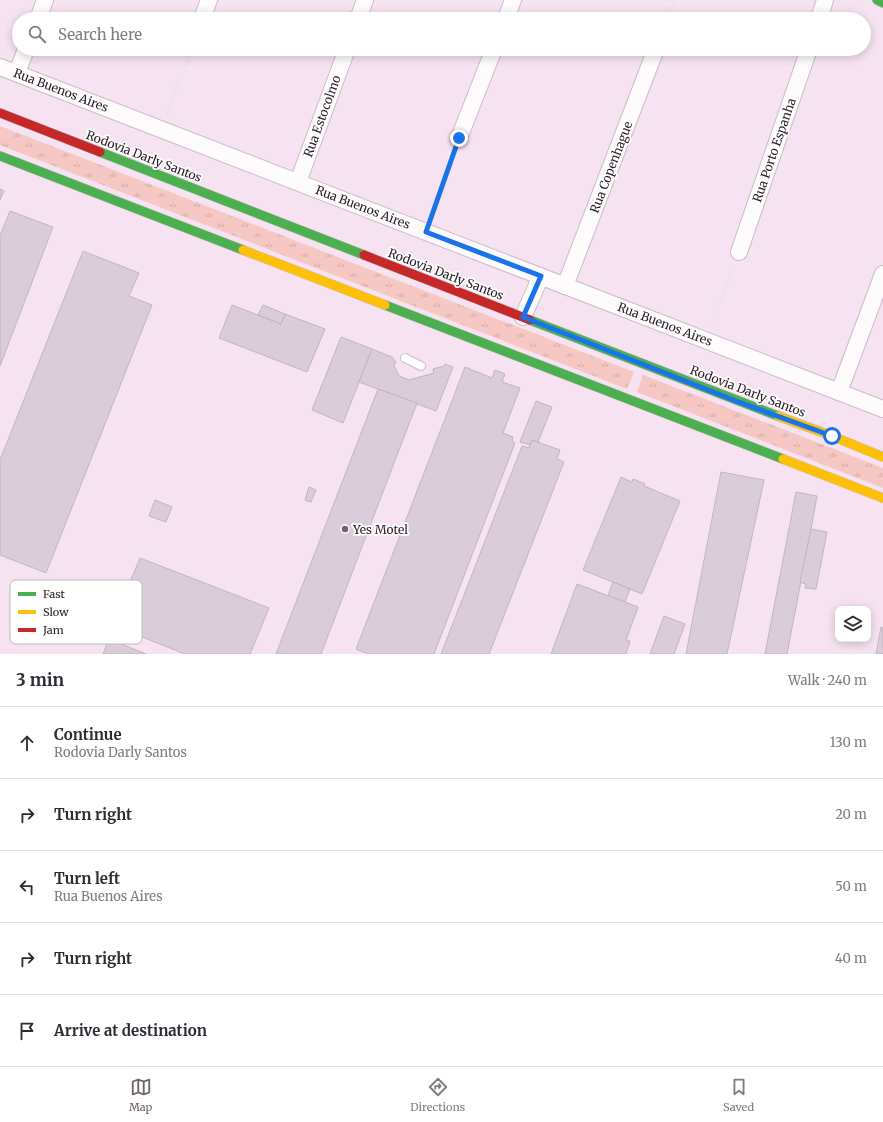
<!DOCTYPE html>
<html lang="en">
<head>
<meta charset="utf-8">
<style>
  body { margin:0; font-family:Merriweather,serif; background:#f2f2f3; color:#2b2b33 }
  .controls { position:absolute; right:12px; bottom:12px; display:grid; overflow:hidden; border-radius:8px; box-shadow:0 2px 10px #0003 }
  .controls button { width:36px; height:36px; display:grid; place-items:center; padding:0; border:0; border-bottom:1px solid #e1e1e2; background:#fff; color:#2b2b33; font:20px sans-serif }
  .stop { position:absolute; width:12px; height:12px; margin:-9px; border:3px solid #1a73e8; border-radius:50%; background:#fff }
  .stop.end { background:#1a73e8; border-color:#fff; box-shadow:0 1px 4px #0008 }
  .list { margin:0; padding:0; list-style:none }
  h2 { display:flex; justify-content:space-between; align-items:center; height:52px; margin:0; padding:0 16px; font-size:17px }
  h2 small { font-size:13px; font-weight:400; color:#7c7c81 }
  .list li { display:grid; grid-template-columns:26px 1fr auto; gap:12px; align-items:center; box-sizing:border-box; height:72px; padding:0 16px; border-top:1px solid #e1e1e2 }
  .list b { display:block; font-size:15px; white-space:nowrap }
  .list p { margin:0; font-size:13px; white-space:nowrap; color:#7c7c81 }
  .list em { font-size:13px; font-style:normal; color:#7c7c81 }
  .icon { flex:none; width:22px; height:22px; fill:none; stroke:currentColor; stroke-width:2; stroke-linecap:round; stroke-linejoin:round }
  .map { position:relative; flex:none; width:883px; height:654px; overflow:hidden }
  .search { position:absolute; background:#fff; box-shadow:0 2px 10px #0003; left:12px; right:12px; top:12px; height:44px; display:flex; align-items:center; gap:10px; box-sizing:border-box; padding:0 14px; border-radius:22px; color:#7c7c81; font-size:15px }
  .sheet { height:412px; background:#fff }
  nav { display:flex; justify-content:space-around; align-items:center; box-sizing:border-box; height:56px; border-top:1px solid #e1e1e2; background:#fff; font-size:11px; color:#7c7c81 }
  nav a { display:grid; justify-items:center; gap:2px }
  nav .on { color:#70616c }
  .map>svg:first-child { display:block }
</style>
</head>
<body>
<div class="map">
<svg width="883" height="654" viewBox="0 0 883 654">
  <defs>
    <pattern id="grass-tufts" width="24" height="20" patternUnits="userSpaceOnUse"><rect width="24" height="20" fill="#f5c8c3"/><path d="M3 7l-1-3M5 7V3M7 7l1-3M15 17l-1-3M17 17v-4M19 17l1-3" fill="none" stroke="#d2aba7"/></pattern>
  </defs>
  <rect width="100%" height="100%" fill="#f6e2f0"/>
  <g fill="url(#grass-tufts)">
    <polygon points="0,126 634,372 627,389 0,145"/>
    <polygon points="643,375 883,468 883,488 637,392"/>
  </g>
  <g fill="#dacdd9" stroke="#c2b5c1">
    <polygon points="0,189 4,191 0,200"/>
    <polygon points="10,211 53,227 0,366 0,236"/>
    <polygon points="83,251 139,273 129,296 152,305 46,573 0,555 0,460"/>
    <polygon points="232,305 281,324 285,314 325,329 307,372 219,338"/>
    <polygon points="263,305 285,314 281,324 258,315"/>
    <polygon points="341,337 372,349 343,423 312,410"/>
    <polygon points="372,349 392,357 396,362 394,366 399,376 409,380 434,373 433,369 444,366 445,364 453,367 436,411 359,382"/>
    <polygon points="465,367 492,378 495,370 505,374 502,382 520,388 503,433 513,437 512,441 515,443 434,654 368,654 356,649"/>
    <polygon points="378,389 417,403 321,654 276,654"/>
    <polygon points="536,401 552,407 538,442 532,440 530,445 520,442"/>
    <polygon points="532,440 560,450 557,459 564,462 489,654 441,654 522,446 529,448"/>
    <polygon points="721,472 764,480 727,654 686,654"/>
    <polygon points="621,477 632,482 633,479 645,484 644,486 680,501 642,594 583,570"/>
    <polygon points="309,487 316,490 311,502 305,500"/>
    <polygon points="796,492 817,496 811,529 787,654 765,654"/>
    <polygon points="155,500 172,507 166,522 149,516"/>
    <polygon points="811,529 827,532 816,589 805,588 806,584 800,582"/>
    <polygon points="140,558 269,608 250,654 185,654 112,625"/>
    <polygon points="613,582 630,589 625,602 608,596"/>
    <polygon points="577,584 638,607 626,640 630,641 626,654 551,654"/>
    <polygon points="664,616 685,624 674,654 650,654"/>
    <polygon points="881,627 883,628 883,654 876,654"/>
    <polygon points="109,639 146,654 103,654"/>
  </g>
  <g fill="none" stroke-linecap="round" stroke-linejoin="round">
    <defs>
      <polyline id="lane" points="405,358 421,366"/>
      <g id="street">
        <polyline points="38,19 45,0"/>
        <polyline points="202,19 209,0"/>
        <polyline points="358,19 365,0"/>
        <polyline points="506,19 513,0"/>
        <polyline points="819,19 825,0"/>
        <polyline points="0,67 883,409"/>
        <polyline points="17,73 26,49"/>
        <polyline points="459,138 494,49"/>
        <polyline points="298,182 347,49"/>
        <polyline points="739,252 809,49"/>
        <polyline points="565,286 656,49"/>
        <polyline points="523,317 541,276"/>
        <polyline points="839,392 883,274"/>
      </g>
      <g id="fast">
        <polyline points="877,0 883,3"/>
        <polyline points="100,152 364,255"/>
        <polyline points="0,156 243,250"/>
        <polyline points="385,305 783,459"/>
        <polyline points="530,320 778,416"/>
      </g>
      <g id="slow">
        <polyline points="243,250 385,305"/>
        <polyline points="778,416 832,436 883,457"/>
        <polyline points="783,459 883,498"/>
      </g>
      <g id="jam">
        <polyline points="0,113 100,152"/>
        <polyline points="364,255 530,320"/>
      </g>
    </defs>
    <use href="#lane" stroke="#cbbcc7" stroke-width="10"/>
    <use href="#street" stroke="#cbbcc7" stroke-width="18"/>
    <use href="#fast" stroke="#cbbcc7" stroke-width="10"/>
    <use href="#slow" stroke="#cbbcc7" stroke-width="10"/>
    <use href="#jam" stroke="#cbbcc7" stroke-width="10"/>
    <g stroke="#e4dee2" stroke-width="2.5" stroke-dasharray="1 3" stroke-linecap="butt">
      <polyline points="668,19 675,0"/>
      <polyline points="167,114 191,49"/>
      <polyline points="431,218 454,153"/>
      <polyline points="711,326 733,267"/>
    </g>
    <use href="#lane" stroke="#fefbfd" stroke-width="8"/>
    <use href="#street" stroke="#fefbfd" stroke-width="16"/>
    <use href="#fast" stroke="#4caf50" stroke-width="9"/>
    <use href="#slow" stroke="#ffc107" stroke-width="9"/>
    <use href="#jam" stroke="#c62828" stroke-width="9"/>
  </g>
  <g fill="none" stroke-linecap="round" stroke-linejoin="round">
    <polyline stroke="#1a73e8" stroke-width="5" points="459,138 426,232 541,276 523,317 736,401 832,436"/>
  </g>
  <circle fill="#70616c" stroke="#fff" stroke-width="1.5" cx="345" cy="529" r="4"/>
  <g text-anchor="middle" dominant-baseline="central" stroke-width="3.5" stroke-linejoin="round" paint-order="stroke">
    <g font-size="12" fill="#281b25" stroke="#fff">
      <text transform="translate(61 90) rotate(21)">Rua Buenos Aires</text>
      <text transform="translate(322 116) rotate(-70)">Rua Estocolmo</text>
      <text transform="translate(774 150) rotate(-71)">Rua Porto Espanha</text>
      <text transform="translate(144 156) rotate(21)">Rodovia Darly Santos</text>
      <text transform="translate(611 167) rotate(-69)">Rua Copenhague</text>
      <text transform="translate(363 207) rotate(21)">Rua Buenos Aires</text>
      <text transform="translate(446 274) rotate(21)">Rodovia Darly Santos</text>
      <text transform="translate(665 324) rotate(21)">Rua Buenos Aires</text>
      <text transform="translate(748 391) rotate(21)">Rodovia Darly Santos</text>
    </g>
    <g font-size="12" fill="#281b25" stroke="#fff" text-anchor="start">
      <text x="353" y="529">Yes Motel</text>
    </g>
  </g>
  <rect x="10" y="580" width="132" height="64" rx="6" fill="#fff" stroke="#bebbbe" stroke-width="1"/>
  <rect x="18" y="592" width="18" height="4" fill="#4caf50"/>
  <rect x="18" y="610" width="18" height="4" fill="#ffc107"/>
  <rect x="18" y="628" width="18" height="4" fill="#c62828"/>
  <g font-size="11" fill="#281b25">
    <text x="43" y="598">Fast</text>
    <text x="43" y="616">Slow</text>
    <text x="43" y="634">Jam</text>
  </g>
</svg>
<div class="controls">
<button><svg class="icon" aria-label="layers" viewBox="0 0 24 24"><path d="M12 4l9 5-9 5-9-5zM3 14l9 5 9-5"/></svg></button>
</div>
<div class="stop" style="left:832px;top:436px"></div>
<div class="stop end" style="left:459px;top:138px"></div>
<div class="search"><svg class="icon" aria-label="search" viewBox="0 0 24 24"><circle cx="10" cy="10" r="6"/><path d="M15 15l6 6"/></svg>Search here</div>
</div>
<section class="sheet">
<h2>3 min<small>Walk · 240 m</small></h2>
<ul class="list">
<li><svg class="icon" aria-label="ahead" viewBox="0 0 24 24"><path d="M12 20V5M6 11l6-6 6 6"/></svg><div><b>Continue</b><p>Rodovia Darly Santos</p></div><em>130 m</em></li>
<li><svg class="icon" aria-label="right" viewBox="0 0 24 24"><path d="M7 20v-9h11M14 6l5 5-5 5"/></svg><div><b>Turn right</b></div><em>20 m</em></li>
<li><svg class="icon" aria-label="left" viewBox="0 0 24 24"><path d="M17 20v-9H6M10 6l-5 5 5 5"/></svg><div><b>Turn left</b><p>Rua Buenos Aires</p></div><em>50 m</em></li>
<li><svg class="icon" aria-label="right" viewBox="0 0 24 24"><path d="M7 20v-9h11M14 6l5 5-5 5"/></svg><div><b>Turn right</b></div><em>40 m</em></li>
<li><svg class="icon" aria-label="arrive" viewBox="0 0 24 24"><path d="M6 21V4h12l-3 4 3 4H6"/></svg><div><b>Arrive at destination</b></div></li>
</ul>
</section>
<nav>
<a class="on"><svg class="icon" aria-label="map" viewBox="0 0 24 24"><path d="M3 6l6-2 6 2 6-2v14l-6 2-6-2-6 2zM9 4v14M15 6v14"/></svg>Map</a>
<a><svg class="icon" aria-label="directions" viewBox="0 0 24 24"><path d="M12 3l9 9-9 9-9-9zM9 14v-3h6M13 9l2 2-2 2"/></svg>Directions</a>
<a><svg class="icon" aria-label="saved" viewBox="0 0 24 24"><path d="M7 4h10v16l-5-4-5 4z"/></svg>Saved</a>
</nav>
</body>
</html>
